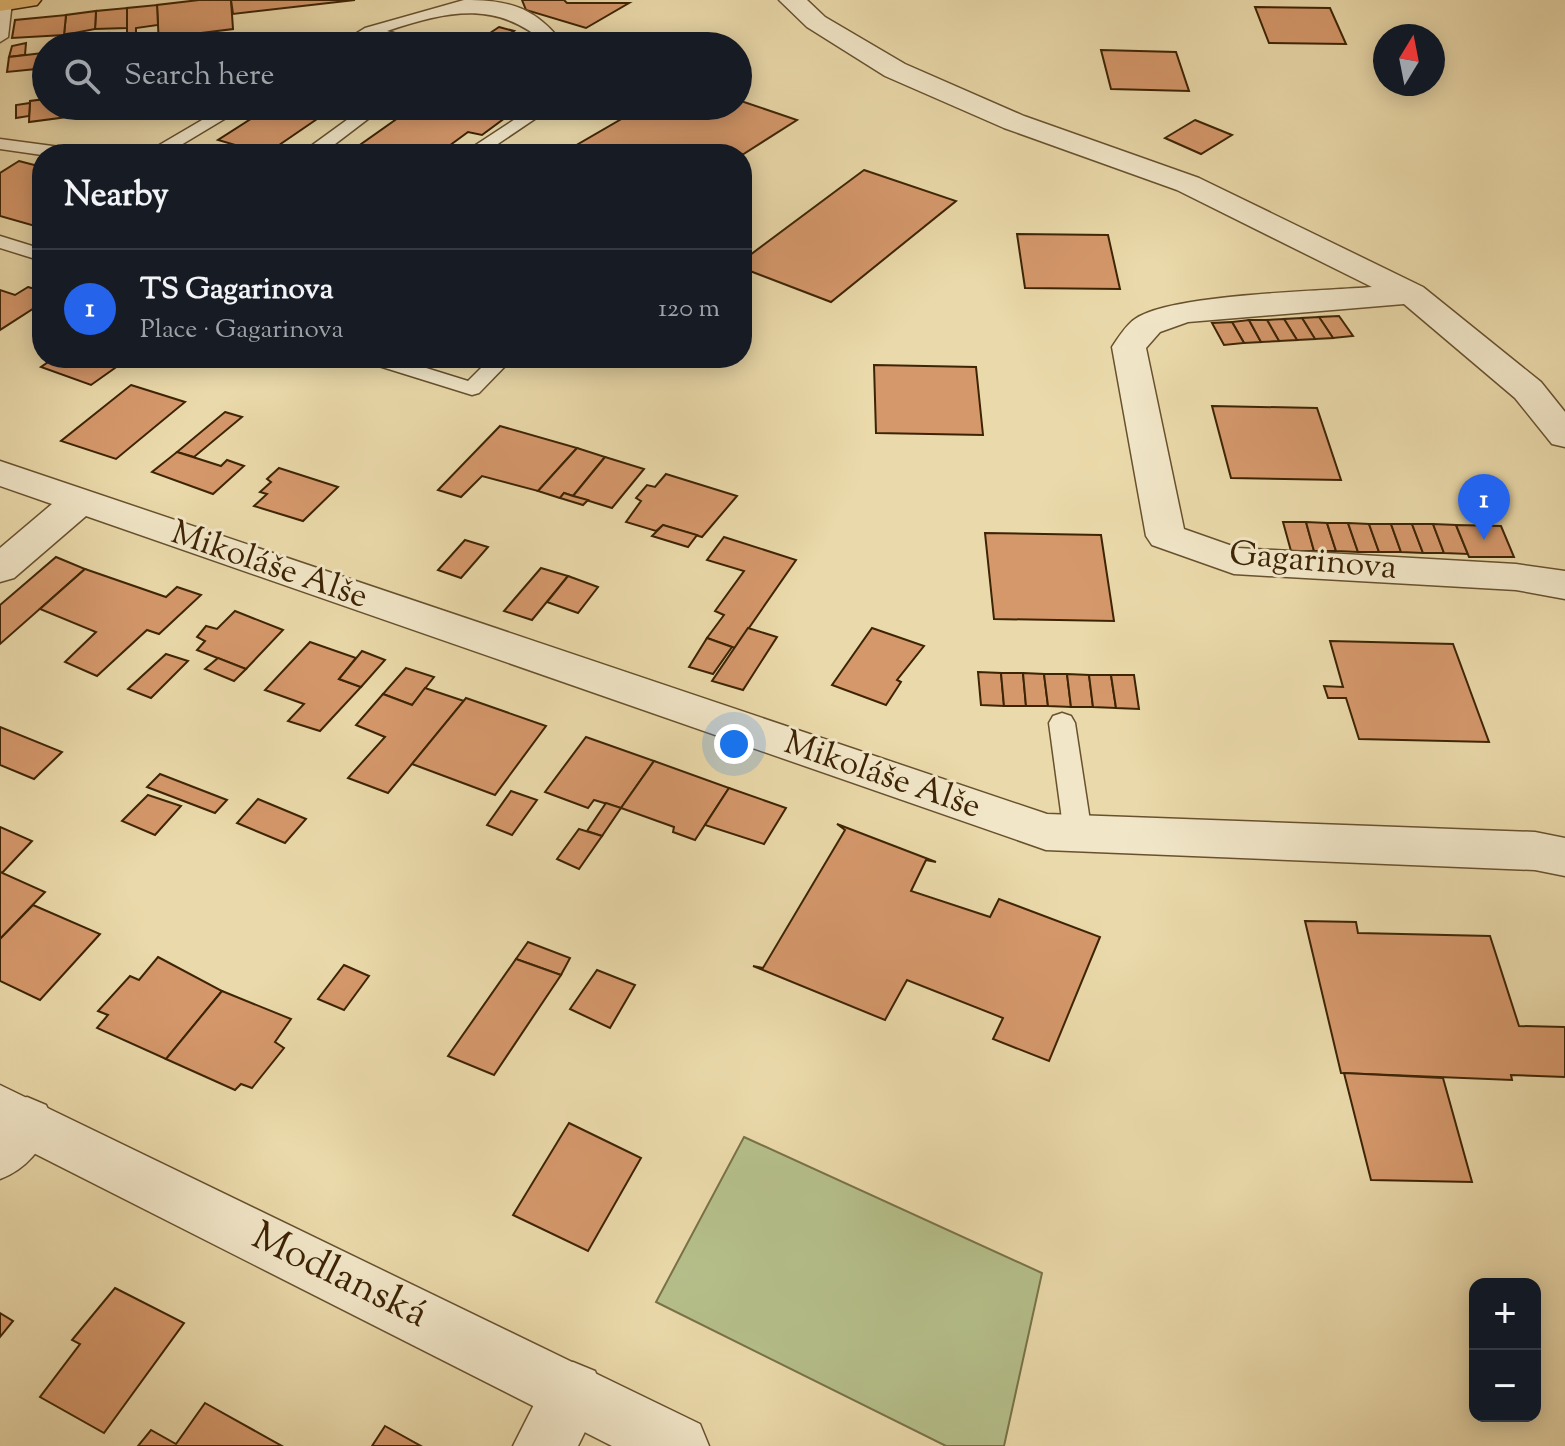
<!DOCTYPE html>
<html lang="en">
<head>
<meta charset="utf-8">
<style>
  body { margin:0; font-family:"Sorts Mill Goudy",serif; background:#242831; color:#f1f3f6 }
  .controls { position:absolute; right:24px; bottom:24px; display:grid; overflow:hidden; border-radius:16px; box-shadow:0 4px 20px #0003 }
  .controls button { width:72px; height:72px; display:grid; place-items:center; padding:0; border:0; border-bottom:2px solid #363941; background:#171b24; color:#f1f3f6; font:40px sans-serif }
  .compass { position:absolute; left:1373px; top:24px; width:72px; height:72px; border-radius:50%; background:#171b24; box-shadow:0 4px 20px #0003; rotate:10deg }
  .you { position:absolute; left:734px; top:744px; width:28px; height:28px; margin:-20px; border:6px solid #fff; border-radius:50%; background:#1a73e8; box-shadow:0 0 0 12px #1a73e833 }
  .badge { display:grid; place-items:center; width:52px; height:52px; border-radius:50%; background:#2563eb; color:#fff; font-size:26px; font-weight:700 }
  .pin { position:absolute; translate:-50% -66px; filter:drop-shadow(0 2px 4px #0008) }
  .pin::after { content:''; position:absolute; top:42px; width:28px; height:24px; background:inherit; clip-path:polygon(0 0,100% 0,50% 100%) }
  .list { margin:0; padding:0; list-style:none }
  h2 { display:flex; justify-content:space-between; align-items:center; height:104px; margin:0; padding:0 32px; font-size:34px }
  h2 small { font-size:26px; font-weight:400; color:#9ea1a6 }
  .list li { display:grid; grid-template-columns:52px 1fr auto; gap:24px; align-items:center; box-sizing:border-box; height:120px; padding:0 32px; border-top:2px solid #363941 }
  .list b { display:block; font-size:30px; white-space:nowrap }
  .list p { margin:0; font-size:26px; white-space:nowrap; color:#9ea1a6 }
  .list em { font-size:26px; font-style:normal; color:#9ea1a6 }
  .icon { flex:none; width:44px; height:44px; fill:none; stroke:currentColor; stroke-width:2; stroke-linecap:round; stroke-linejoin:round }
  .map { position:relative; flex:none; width:1565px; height:1446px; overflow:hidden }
  .search { position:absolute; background:#171b24; box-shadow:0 4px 20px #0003; left:32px; top:32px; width:720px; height:88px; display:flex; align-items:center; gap:20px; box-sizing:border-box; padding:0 28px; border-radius:44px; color:#9ea1a6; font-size:30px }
  .panel { position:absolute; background:#171b24; box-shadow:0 4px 20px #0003; left:32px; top:144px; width:720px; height:224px; border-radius:32px }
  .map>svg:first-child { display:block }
</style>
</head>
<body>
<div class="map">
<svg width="1565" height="1446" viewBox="0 0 1565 1446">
  <rect width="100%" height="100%" fill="#ead9aa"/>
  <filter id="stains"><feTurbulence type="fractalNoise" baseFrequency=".0025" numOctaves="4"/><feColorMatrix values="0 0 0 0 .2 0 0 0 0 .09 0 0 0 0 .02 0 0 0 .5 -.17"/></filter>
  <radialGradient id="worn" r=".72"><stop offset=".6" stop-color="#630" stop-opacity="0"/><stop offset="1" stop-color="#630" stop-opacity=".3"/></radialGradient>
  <polygon fill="#b5bf8a" stroke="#797248" stroke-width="2" points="744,1137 1042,1273 1004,1446 946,1446 656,1302"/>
  <g fill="#d5986b" stroke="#3d2405" stroke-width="2">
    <polygon points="199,0 231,0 233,29 176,36 177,46 159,46 157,5"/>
    <polygon points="231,0 355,0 233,14"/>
    <polygon points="522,0 564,0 567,3 629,3 586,28 526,10"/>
    <polygon points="157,5 158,25 136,28 136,35 158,33 158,40 127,44 127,8"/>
    <polygon points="1255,7 1330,8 1346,44 1269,43"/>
    <polygon points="127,8 127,28 95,29 96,11"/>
    <polygon points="96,11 95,29 64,35 66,15"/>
    <polygon points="66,15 64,35 12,38 15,20"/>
    <polygon points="499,27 514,31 502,39 487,35"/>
    <polygon points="108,33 107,37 127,35 127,44 95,46 96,35"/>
    <polygon points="95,39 95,46 64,46 64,42"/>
    <polygon points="158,40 159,46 107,46 127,44"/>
    <polygon points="26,43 25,55 9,57 12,46"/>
    <polygon points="1101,50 1176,52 1189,91 1111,89"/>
    <polygon points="43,53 46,53 46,68 7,72 9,57"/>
    <polygon points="46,99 46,106 151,106 29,122 30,101"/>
    <polygon points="738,100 797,120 742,155 561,154 644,106 738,106"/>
    <polygon points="30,103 29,116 16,118 16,105"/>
    <polygon points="271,106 336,106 266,154 218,140"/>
    <polygon points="415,106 521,106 482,135 468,132 438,154 347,154"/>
    <polygon points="1195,120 1232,135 1201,154 1165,138"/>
    <polygon points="19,161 42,167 42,228 0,216 0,173"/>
    <polygon points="864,170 956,201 831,302 742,268 742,261"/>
    <polygon points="1017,234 1108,235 1120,289 1025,288"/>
    <polygon points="28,287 42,291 42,303 0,330 0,290 15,295"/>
    <polygon points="1339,316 1353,336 1333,338 1319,317"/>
    <polygon points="1319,317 1333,338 1315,339 1302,318"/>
    <polygon points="1302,318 1315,339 1297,340 1284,319"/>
    <polygon points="1284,319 1297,340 1279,341 1267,320"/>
    <polygon points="1249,320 1261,342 1244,343 1232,322"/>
    <polygon points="1249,320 1267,320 1279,341 1261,342"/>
    <polygon points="1232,322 1244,343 1224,345 1212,323"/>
    <polygon points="54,358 129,358 91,385 41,367"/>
    <polygon points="874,365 976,367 983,435 876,433"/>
    <polygon points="131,385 185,402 116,459 61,441"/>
    <polygon points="1212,406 1317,408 1341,480 1231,478"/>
    <polygon points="225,412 242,417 194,457 177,452"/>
    <polygon points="500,426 577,448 538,491 482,476 461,497 438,490"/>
    <polygon points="577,448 605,457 573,496 564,493 560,498 538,491"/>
    <polygon points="177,452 221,466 227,460 244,466 213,494 152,472"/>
    <polygon points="605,457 644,469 612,508 573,496"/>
    <polygon points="279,468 338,487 303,521 254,506 267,494 260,492 271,482 267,479"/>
    <polygon points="666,474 737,496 702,537 663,525 656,531 626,522 641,501 636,498 647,485 655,487"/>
    <polygon points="564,493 573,496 588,500 583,505 560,498"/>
    <polygon points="1283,522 1306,522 1314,551 1291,551"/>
    <polygon points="1306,522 1327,523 1336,551 1314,551"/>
    <polygon points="1327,523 1348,523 1358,552 1336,551"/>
    <polygon points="1348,523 1369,524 1379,552 1358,552"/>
    <polygon points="1369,524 1391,524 1401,552 1379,552"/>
    <polygon points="1391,524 1412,524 1423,553 1401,552"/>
    <polygon points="1412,524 1433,524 1444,553 1423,553"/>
    <polygon points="1433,524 1456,525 1468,554 1444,553"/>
    <polygon points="663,525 697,535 688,547 652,536"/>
    <polygon points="1456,525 1501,526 1514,557 1469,557"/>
    <polygon points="985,533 1101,535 1114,621 994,619"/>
    <polygon points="724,537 796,560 735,648 707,638 724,615 715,611 744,571 707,560"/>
    <polygon points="465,540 488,547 461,578 438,570"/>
    <polygon points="56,557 85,569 0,644 0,605"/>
    <polygon points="541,568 568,576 532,620 504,611"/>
    <polygon points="85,569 166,597 177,587 201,595 159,634 147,630 97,676 65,662 96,632 40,609"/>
    <polygon points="568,576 598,587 578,613 547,602"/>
    <polygon points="235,611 283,630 246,669 197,650 205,641 197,637 206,626 217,629"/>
    <polygon points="748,628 777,637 743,690 712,681"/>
    <polygon points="872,628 924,646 897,680 901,682 886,705 832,685"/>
    <polygon points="707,638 732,647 713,674 689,667"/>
    <polygon points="1330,641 1453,644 1489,742 1359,739 1346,698 1328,698 1324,686 1343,687"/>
    <polygon points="310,642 356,658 339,679 361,687 320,731 288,721 304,704 265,690"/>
    <polygon points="362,651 385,660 361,687 339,679"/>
    <polygon points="166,654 188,661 151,698 128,689"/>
    <polygon points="218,658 246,669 234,681 205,669"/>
    <polygon points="406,668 434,677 412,705 383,694"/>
    <polygon points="978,672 1001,673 1004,706 981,705"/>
    <polygon points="1001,673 1023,673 1026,706 1004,706"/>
    <polygon points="1023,673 1044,674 1048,706 1026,706"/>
    <polygon points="1044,674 1067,674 1071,707 1048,706"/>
    <polygon points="1067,674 1089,675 1093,707 1071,707"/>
    <polygon points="1089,675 1111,675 1116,708 1093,707"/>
    <polygon points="1111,675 1134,675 1139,709 1116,708"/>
    <polygon points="425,688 464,701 388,793 348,778 385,737 356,725 383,694 412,705"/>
    <polygon points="466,698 546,726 495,795 412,764"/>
    <polygon points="0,727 62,752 34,779 0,765"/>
    <polygon points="586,737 654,761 621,808 594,800 588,808 545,792"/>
    <polygon points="654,761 729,788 695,840 673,832 674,827 621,808"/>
    <polygon points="160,774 227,800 215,813 147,787"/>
    <polygon points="729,788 786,808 764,844 705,825"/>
    <polygon points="511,791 537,800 512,835 487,825"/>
    <polygon points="148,795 181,806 155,835 122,821"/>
    <polygon points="258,799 306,819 285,843 237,823"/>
    <polygon points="606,803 621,808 602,836 587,831"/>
    <polygon points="837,824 936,862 926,860 911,891 990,917 999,899 1100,937 1049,1061 993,1039 1003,1018 907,980 885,1020 753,966 763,968 845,830"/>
    <polygon points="0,827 32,841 2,873 0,872"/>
    <polygon points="579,829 602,836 579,869 557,859"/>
    <polygon points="0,872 45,892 0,939"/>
    <polygon points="33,905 100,934 40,1000 0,981 0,939"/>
    <polygon points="1305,921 1356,922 1358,933 1490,936 1519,1026 1565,1027 1565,1077 1511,1075 1512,1080 1341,1073"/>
    <polygon points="528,942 570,958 561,975 516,959"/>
    <polygon points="158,957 222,991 166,1059 97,1028 108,1015 98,1011 130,976 139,980"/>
    <polygon points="516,959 561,975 494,1075 448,1056"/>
    <polygon points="344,965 369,976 344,1010 318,999"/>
    <polygon points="597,970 635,985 610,1028 570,1009"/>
    <polygon points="222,991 291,1019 275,1042 284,1048 252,1088 241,1084 235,1090 166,1059"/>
    <polygon points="1344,1073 1443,1078 1472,1182 1371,1180"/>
    <polygon points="569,1123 641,1158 588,1251 513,1215"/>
    <polygon points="115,1288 184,1323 104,1433 40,1397 80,1344 72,1340"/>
    <polygon points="0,1313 13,1321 0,1337"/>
    <polygon points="205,1403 282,1446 138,1446 151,1430 176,1444"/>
    <polygon points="385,1426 421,1446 372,1446"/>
  </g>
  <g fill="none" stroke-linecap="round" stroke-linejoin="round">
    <defs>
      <g id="service">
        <polygon points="0,0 12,2 8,37 0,42"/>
        <path d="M464,0C510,0 536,7 565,46H549C499,0 450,10 387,31L436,46H410L372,36L355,46H336L365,28Z"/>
        <polygon points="226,106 246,106 166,154 144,154"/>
        <polygon points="366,106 385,106 322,154 300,154"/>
        <polygon points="535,106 554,106 483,154 462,154"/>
        <polygon points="0,139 75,149 84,154 42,155 0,149"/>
        <polygon points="0,236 42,249 42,261 0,248"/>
        <polygon points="363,358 394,358 468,381 491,358 513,358 479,393 472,395 366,362"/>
        <polygon points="1062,713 1071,716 1075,723 1092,834 1088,842 1078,845 1068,842 1064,834 1049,723 1053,716"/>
      </g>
      <g id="minor">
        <path d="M779,0H807L825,17L905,64L1024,116L1199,178L1423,287L1541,382L1565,412V447L1552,444L1515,398L1404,304L1188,322L1160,332L1146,348L1184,529L1238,548L1516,564L1565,571V599L1516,590L1234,574L1152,545L1146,536L1112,347C1118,338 1126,325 1135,319C1169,294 1324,291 1372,287L1177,190L1004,128L885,76L807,27Z"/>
        <polygon points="0,461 1047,814 1535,832 1565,838 1565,876 1535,870 1046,850 86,516 14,578 0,582 0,548 52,504 0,486"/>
        <path d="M27,1097L46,1105L54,1122C42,1148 27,1169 0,1179V1114L8,1105Z"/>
        <polygon points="573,1362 595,1371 604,1393 578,1446 513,1446 551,1371"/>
      </g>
      <polygon id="tertiary" points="0,1085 700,1424 709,1446 612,1446 0,1136"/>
      <polygon id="primary" points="0,0 41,0 37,5 0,11"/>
    </defs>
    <use href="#service" stroke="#68512e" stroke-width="3"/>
    <use href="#minor" stroke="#68512e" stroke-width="3"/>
    <use href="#tertiary" stroke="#68512e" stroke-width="3"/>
    <use href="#primary" stroke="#3d2405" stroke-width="3"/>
    <use href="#service" fill="#f1e6c8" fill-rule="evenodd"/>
    <use href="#minor" fill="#f1e6c8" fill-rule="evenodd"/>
    <use href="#tertiary" fill="#f1e6c8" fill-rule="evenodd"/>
    <use href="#primary" fill="#e5bc75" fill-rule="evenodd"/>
  </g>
  <g text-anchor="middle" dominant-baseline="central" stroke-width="6" stroke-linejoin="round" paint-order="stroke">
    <g font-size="34" fill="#3d2405" stroke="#f1e6c8">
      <text transform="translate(1313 562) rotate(5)">Gagarinova</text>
      <text transform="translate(269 566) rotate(19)">Mikoláše Alše</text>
      <text transform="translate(882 776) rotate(19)">Mikoláše Alše</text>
    </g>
    <g font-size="40" fill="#3d2405" stroke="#f1e6c8">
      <text transform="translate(339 1277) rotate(26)">Modlanská</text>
    </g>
  </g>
  <rect width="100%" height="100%" filter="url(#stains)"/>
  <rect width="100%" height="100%" fill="url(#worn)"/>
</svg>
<div class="controls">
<button>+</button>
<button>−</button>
</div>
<svg class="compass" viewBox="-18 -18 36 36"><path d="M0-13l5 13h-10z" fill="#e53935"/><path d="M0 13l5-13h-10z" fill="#9ea1a6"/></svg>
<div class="you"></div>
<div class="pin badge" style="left:1484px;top:540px">1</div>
<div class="search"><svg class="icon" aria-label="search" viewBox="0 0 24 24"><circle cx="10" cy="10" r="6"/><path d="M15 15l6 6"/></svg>Search here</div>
<section class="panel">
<h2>Nearby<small></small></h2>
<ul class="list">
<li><span class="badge">1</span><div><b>TS Gagarinova</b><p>Place · Gagarinova</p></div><em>120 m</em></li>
</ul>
</section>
</div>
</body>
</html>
